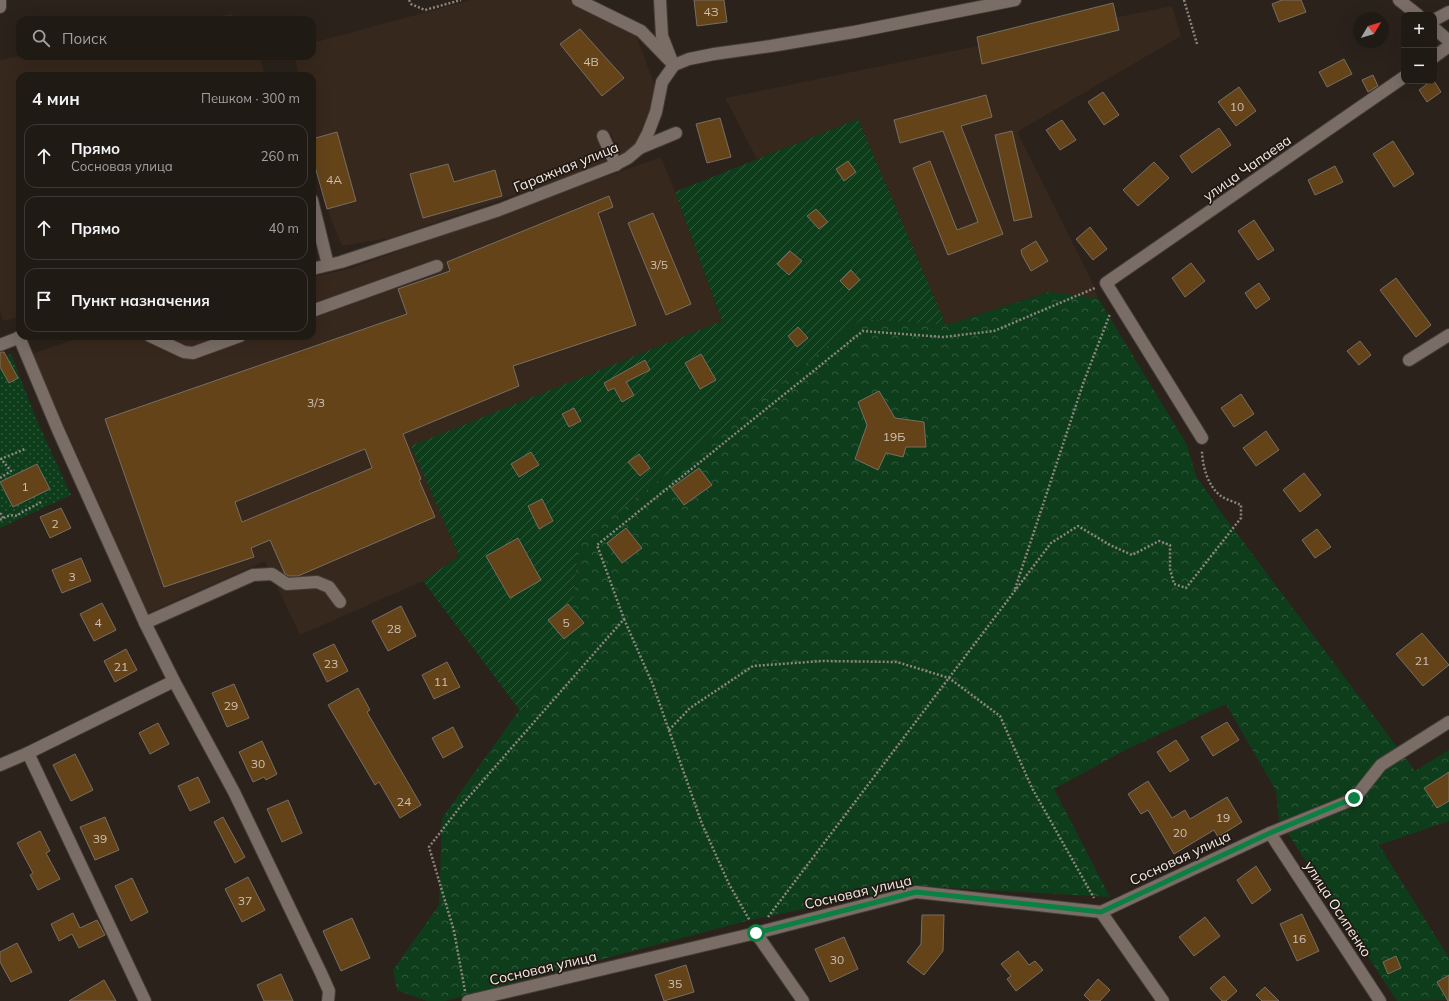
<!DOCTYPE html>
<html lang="ru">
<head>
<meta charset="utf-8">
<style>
  body { margin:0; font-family:Mulish,sans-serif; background:#28231d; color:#f1f3f6 }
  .controls { position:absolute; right:12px; top:12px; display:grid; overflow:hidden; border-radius:8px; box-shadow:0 4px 16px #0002 }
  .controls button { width:36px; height:36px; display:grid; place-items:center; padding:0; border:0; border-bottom:1px solid #3d3834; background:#201a14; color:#f1f3f6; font:20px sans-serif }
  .compass { position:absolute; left:1353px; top:12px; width:36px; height:36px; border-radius:50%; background:#201a14; box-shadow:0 4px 16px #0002; rotate:52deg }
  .stop { position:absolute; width:12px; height:12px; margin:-9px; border:3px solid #0b8043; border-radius:50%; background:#fff }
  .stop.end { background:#0b8043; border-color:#fff; box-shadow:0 1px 4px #0008 }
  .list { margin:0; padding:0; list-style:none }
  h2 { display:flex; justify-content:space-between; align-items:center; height:52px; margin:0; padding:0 16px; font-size:17px }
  h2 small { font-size:13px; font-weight:400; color:#a2a1a0 }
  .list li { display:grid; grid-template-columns:26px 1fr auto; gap:12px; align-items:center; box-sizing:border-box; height:64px; margin:0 8px 8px; padding:0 8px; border:1px solid #3d3834; border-radius:12px }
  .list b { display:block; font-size:15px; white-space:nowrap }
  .list p { margin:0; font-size:13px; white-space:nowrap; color:#a2a1a0 }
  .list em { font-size:13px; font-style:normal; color:#a2a1a0 }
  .icon { flex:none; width:22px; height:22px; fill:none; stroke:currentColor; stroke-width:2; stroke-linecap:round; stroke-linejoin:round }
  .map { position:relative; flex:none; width:1449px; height:1001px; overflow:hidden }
  .search { position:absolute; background:#201a14; box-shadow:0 4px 16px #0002; left:16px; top:16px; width:300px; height:44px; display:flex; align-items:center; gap:10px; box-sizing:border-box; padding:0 14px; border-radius:12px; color:#a2a1a0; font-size:15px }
  .panel { position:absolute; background:#201a14; box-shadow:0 4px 16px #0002; left:16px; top:72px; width:300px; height:268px; border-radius:12px }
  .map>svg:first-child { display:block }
</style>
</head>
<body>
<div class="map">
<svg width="1449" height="1001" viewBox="0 0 1449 1001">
  <defs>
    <pattern id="grass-dots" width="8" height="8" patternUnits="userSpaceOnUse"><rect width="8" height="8" fill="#0e3d1c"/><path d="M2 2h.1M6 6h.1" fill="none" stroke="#32593d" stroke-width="1.8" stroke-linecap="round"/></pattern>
    <pattern id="forest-crowns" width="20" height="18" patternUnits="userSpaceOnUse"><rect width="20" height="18" fill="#0e3d1c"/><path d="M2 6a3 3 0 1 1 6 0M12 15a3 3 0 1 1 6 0" fill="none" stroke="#32593d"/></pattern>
    <pattern id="garden-furrows" width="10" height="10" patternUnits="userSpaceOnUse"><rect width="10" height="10" fill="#0e3d1c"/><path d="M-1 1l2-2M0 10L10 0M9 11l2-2" fill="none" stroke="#32593d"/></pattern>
  </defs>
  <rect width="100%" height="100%" fill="#2b221b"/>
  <g fill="#37281d">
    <polygon points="471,0 572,0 634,30 657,92 638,145 621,157 611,134 597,138 607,163 390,238 342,246 327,209 312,156 312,76 298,76 295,56 312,56 312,43"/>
    <polygon points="1172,6 1181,36 1017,132 1091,280 1098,298 1049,292 946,325 858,119 757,159 725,98"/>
    <polygon points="231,14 239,20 201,20"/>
    <polygon points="20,56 261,56 264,76 20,76 20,317 3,321 0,309 0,60"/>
    <polygon points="661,157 675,192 722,321 412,447 459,556 423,581 300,635 265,561 148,613 32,354 83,336 312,336 312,277 349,269"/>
  </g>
  <polygon fill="url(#grass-dots)" points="11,354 37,421 71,495 0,528 0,359"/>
  <polygon fill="url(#forest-crowns)" points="1049,292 1098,298 1187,445 1196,476 1223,515 1415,771 1449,750 1449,821 1379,845 1449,958 1449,1000 1397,1001 1279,820 1276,791 1226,704 1129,748 1054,789 1110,897 915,886 746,921 445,1001 427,1001 397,990 393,970 439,905 442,818 570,639 578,544 862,319 946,325"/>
  <polygon fill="url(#garden-furrows)" points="858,119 946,325 862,319 578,544 570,639 568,654 521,712 423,581 459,556 411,446 722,321 675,192"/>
  <g fill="#644319" stroke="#776e64" fill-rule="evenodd">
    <polygon points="694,0 724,0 727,22 697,26"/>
    <polygon points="1282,0 1301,0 1306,12 1279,22 1272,4"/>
    <polygon points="1113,3 1119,30 982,64 977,37"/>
    <polygon points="580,29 624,78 602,96 560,44"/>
    <polygon points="1344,59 1352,74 1327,87 1319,72"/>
    <polygon points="1373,75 1378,86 1368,92 1362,80"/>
    <polygon points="1431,81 1434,81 1441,92 1427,102 1419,90"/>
    <polygon points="1239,87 1256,111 1236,126 1218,102"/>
    <polygon points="1103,92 1119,115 1104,125 1088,102"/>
    <polygon points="986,95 992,117 961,126 1003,234 948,255 913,168 930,161 957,230 978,222 943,131 900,143 894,120"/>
    <polygon points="720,118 731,157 707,163 696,124"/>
    <polygon points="1062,120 1076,140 1060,150 1046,130"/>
    <polygon points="1219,128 1231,145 1192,173 1180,156"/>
    <polygon points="1012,131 1032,217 1014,221 995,135"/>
    <polygon points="337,132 356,201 327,209 312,156 312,139"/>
    <polygon points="1393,141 1414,174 1394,187 1373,154"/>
    <polygon points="848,161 856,172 844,181 836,169"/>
    <polygon points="1154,162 1169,178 1138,206 1123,190"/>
    <polygon points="448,164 454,182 495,170 502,196 423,218 410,174"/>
    <polygon points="1335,166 1343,182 1315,195 1308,180"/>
    <path d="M609,196L613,207L598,213L636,325L513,366L519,386L403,434L421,479L419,480L435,517L298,576H289L285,574L270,540L251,548L254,557L164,587L105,419L407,314L398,289L450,271L447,262ZM365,449L372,468L242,522L235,502Z"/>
    <polygon points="816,209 828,222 819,229 807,216"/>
    <polygon points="653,213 691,304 666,315 628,223"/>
    <polygon points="1254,220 1274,250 1258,260 1238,231"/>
    <polygon points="1090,227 1107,249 1093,260 1076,239"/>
    <polygon points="1036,241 1048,261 1031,271 1022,255 1021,250"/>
    <polygon points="790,251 802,261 789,275 777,264"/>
    <polygon points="1191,263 1205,281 1185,297 1172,278"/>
    <polygon points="851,270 860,280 849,290 840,281"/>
    <polygon points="1396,278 1431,325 1416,337 1380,290"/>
    <polygon points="1259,283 1270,299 1256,309 1245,293"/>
    <polygon points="798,327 808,338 797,347 788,336"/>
    <polygon points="1360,341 1371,355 1359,365 1347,351"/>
    <polygon points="0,352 4,352 18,378 9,383 0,367"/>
    <polygon points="701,354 716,380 700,389 685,363"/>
    <polygon points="645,360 650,370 626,382 634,395 622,402 614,388 608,391 604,383"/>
    <polygon points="879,391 895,418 924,422 926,447 906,447 903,457 886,453 878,470 855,459 867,425 858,402"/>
    <polygon points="1241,394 1254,414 1234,427 1221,408"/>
    <polygon points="574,408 581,421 569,427 562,414"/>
    <polygon points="1266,431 1279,450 1256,466 1243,448"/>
    <polygon points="531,452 539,465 519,477 511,464"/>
    <polygon points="639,454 650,468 640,476 628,462"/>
    <polygon points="37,464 50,489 13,507 0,482"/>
    <polygon points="699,468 712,485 684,505 671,488"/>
    <polygon points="1304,473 1321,495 1300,512 1283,490"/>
    <polygon points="542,499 553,521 539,529 528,506"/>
    <polygon points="61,508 71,528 50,538 40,517"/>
    <polygon points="626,528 642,548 622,563 607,543"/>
    <polygon points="1317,529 1331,547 1315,558 1302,540"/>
    <polygon points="518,538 541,580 510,598 486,556"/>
    <polygon points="81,558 91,581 62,593 52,570"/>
    <polygon points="102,603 116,630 94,641 80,614"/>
    <polygon points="568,604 584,623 564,639 548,620"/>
    <polygon points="401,606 416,636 388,651 372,621"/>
    <polygon points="1422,633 1449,665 1423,686 1396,654"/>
    <polygon points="334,644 348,671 327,682 313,654"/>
    <polygon points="126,649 137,670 115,682 104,661"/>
    <polygon points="447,662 460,687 434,699 422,675"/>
    <polygon points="234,684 249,718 227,727 212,693"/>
    <polygon points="358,688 370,710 367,712 421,805 400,818 379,782 375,785 328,705"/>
    <polygon points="1227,722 1239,740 1213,756 1201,737"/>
    <polygon points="158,723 169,744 150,754 139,733"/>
    <polygon points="453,727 463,747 443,758 432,738"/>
    <polygon points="1176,740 1189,760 1170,772 1157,752"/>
    <polygon points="262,741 277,774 266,780 264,777 253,782 239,752"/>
    <polygon points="75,754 93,790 71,801 53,765"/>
    <polygon points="1449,772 1449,801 1437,808 1424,788"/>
    <polygon points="198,777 210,802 190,811 178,786"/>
    <polygon points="1148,781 1172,818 1185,810 1190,819 1227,797 1242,822 1218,837 1214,830 1174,854 1148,810 1141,814 1128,794"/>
    <polygon points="288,800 302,833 282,842 267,809"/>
    <polygon points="105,817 119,850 95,860 80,827"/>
    <polygon points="223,817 245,857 235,863 214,822"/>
    <polygon points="40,831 50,851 46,853 60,879 38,890 30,875 33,873 17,843"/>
    <polygon points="1256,866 1271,890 1252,904 1237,880"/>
    <polygon points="248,877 265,910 242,922 225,889"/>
    <polygon points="132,878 148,912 131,921 115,886"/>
    <polygon points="73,913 80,928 97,920 105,935 79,948 72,934 59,941 51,924"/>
    <polygon points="1302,914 1319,951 1297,961 1280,924"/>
    <polygon points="922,915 944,915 943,951 924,975 907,962 921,944"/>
    <polygon points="1205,917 1220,936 1194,956 1179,937"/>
    <polygon points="352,918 370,958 341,971 323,931"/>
    <polygon points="844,937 858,969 830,982 815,949"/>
    <polygon points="17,943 32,972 11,982 0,962 0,952"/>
    <polygon points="1018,951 1029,965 1035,961 1043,970 1016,991 1007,979 1011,976 1001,964"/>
    <polygon points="1396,956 1401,968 1388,974 1383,962"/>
    <polygon points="686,965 694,992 664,1001 655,975"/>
    <polygon points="281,974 293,1001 264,1001 257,985"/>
    <polygon points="1449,975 1449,1001 1448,1001 1437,982"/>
    <polygon points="1224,976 1237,991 1226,1001 1222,1001 1210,988"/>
    <polygon points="1098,979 1110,990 1100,1001 1090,1001 1084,995"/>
    <polygon points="104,980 116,1001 69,1001"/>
    <polygon points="1265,987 1279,1001 1262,1001 1256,995"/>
  </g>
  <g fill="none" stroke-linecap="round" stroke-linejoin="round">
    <defs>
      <g id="minor">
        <polyline points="578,0 641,31 674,65"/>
        <polyline points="660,0 662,36 671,59"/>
        <polyline points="1399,0 1418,15"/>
        <polyline points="0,7 0,0"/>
        <polyline points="1434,20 1449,12"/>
        <polyline points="1434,28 1449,41"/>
        <polyline points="1434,57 1449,46"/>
        <polyline points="603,136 616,165"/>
        <polyline points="640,148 676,133"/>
        <polyline points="312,200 328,265"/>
        <polyline points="312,269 341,262 499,210 613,166 628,158 640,148 648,133 656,112 662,82 674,65 689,59 714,54 771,46 854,32 1015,0"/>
        <polyline points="312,311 437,266"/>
        <polyline points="150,336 184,352 193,353 240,336"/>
        <polyline points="19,337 58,430 145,623 174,681 234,792 321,973 329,991 328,1001"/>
        <polyline points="0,345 23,336"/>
        <polyline points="1409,360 1449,335"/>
        <polyline points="1202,438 1106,283 1404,77"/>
        <polyline points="145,623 253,575 272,574 287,584 317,582 329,587 340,602"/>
        <polyline points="28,753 145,1001"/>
        <polyline points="0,765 28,753 174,681"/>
        <polyline points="1270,833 1380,1001"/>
        <polyline points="1101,912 1163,1001"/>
        <polyline points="756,933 803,1001"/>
        <polyline points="468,1001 756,933 916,892 1101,912 1270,833 1354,799 1381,765 1449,722"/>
      </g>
    </defs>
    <use href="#minor" stroke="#453c37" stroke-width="14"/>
    <g stroke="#8d857f" stroke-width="2.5" stroke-dasharray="2 2" stroke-linecap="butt">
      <polyline points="409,0 411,4 425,10 461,0"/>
      <polyline points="1184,0 1197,44"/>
      <polyline points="0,478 11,471 1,459 25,449"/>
      <polyline points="0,513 3,518"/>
      <path d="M0,520C4,517 11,514 17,516C24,510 33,507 41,502"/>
      <polyline points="1015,589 1084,381 1110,314"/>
      <polyline points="624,619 653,685 702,824 729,884 750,921"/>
      <polyline points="669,730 690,708 753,666 822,661 897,662 949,678 1000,716 1032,788 1094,898"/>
      <path d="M768,917L1051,543L1078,526L1110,545L1132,555L1159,541L1170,545V569L1174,584L1186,588L1241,518V505C1235,502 1227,500 1221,496C1208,487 1202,465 1202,450"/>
      <polyline points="465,991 454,931 429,847 460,807 624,619 597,545 863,331 943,337 994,331 1095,288"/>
    </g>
    <use href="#minor" stroke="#796d66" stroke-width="12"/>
  </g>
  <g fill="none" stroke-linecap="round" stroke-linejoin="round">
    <polyline stroke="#0b8043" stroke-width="5" points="756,933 916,892 1101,912 1270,833 1354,798"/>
  </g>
  <g text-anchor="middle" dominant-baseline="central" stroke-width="3.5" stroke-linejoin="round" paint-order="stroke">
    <g font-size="12" fill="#cec0b3">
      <text x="711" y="11">4З</text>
      <text x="591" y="61">4В</text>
      <text x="1237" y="106">10</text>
      <text x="334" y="179">4А</text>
      <text x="659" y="264">3/5</text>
      <text x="316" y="402">3/3</text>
      <text x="894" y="436">19Б</text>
      <text x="25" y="486">1</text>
      <text x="55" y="523">2</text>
      <text x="72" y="576">3</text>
      <text x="98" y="622">4</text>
      <text x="566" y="622">5</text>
      <text x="394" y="628">28</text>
      <text x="1422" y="660">21</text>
      <text x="331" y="663">23</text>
      <text x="121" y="666">21</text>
      <text x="441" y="681">11</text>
      <text x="231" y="705">29</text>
      <text x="258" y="763">30</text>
      <text x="404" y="801">24</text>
      <text x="1223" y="817">19</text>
      <text x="1180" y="832">20</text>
      <text x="100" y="838">39</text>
      <text x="245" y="900">37</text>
      <text x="1299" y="938">16</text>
      <text x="837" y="959">30</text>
      <text x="675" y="983">35</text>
    </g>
    <g font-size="14" fill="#f1eae6" stroke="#221912">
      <text transform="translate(566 167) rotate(-22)">Гаражная улица</text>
      <text transform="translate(1247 168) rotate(-35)">улица Чапаева</text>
      <text transform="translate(1180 858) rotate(-25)">Сосновая улица</text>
      <text transform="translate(858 892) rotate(-13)">Сосновая улица</text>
      <text transform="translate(1338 909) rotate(57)">улица Осипенко</text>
      <text transform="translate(543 968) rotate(-13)">Сосновая улица</text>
    </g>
  </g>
</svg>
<div class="controls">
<button>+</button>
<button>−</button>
</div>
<svg class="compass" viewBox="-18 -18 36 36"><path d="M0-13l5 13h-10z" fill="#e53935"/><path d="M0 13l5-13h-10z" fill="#a2a1a0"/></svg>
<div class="stop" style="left:756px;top:933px"></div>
<div class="stop end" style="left:1354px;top:798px"></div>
<div class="search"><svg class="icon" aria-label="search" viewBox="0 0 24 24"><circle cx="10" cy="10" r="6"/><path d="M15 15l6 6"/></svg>Поиск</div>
<section class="panel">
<h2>4 мин<small>Пешком · 300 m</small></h2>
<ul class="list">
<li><svg class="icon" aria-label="ahead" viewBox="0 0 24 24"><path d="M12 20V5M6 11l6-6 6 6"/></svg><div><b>Прямо</b><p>Сосновая улица</p></div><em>260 m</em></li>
<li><svg class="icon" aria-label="ahead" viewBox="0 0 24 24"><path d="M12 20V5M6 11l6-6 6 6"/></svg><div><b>Прямо</b></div><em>40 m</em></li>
<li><svg class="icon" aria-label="arrive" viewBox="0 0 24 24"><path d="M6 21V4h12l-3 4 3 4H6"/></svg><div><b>Пункт назначения</b></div></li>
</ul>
</section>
</div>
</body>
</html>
